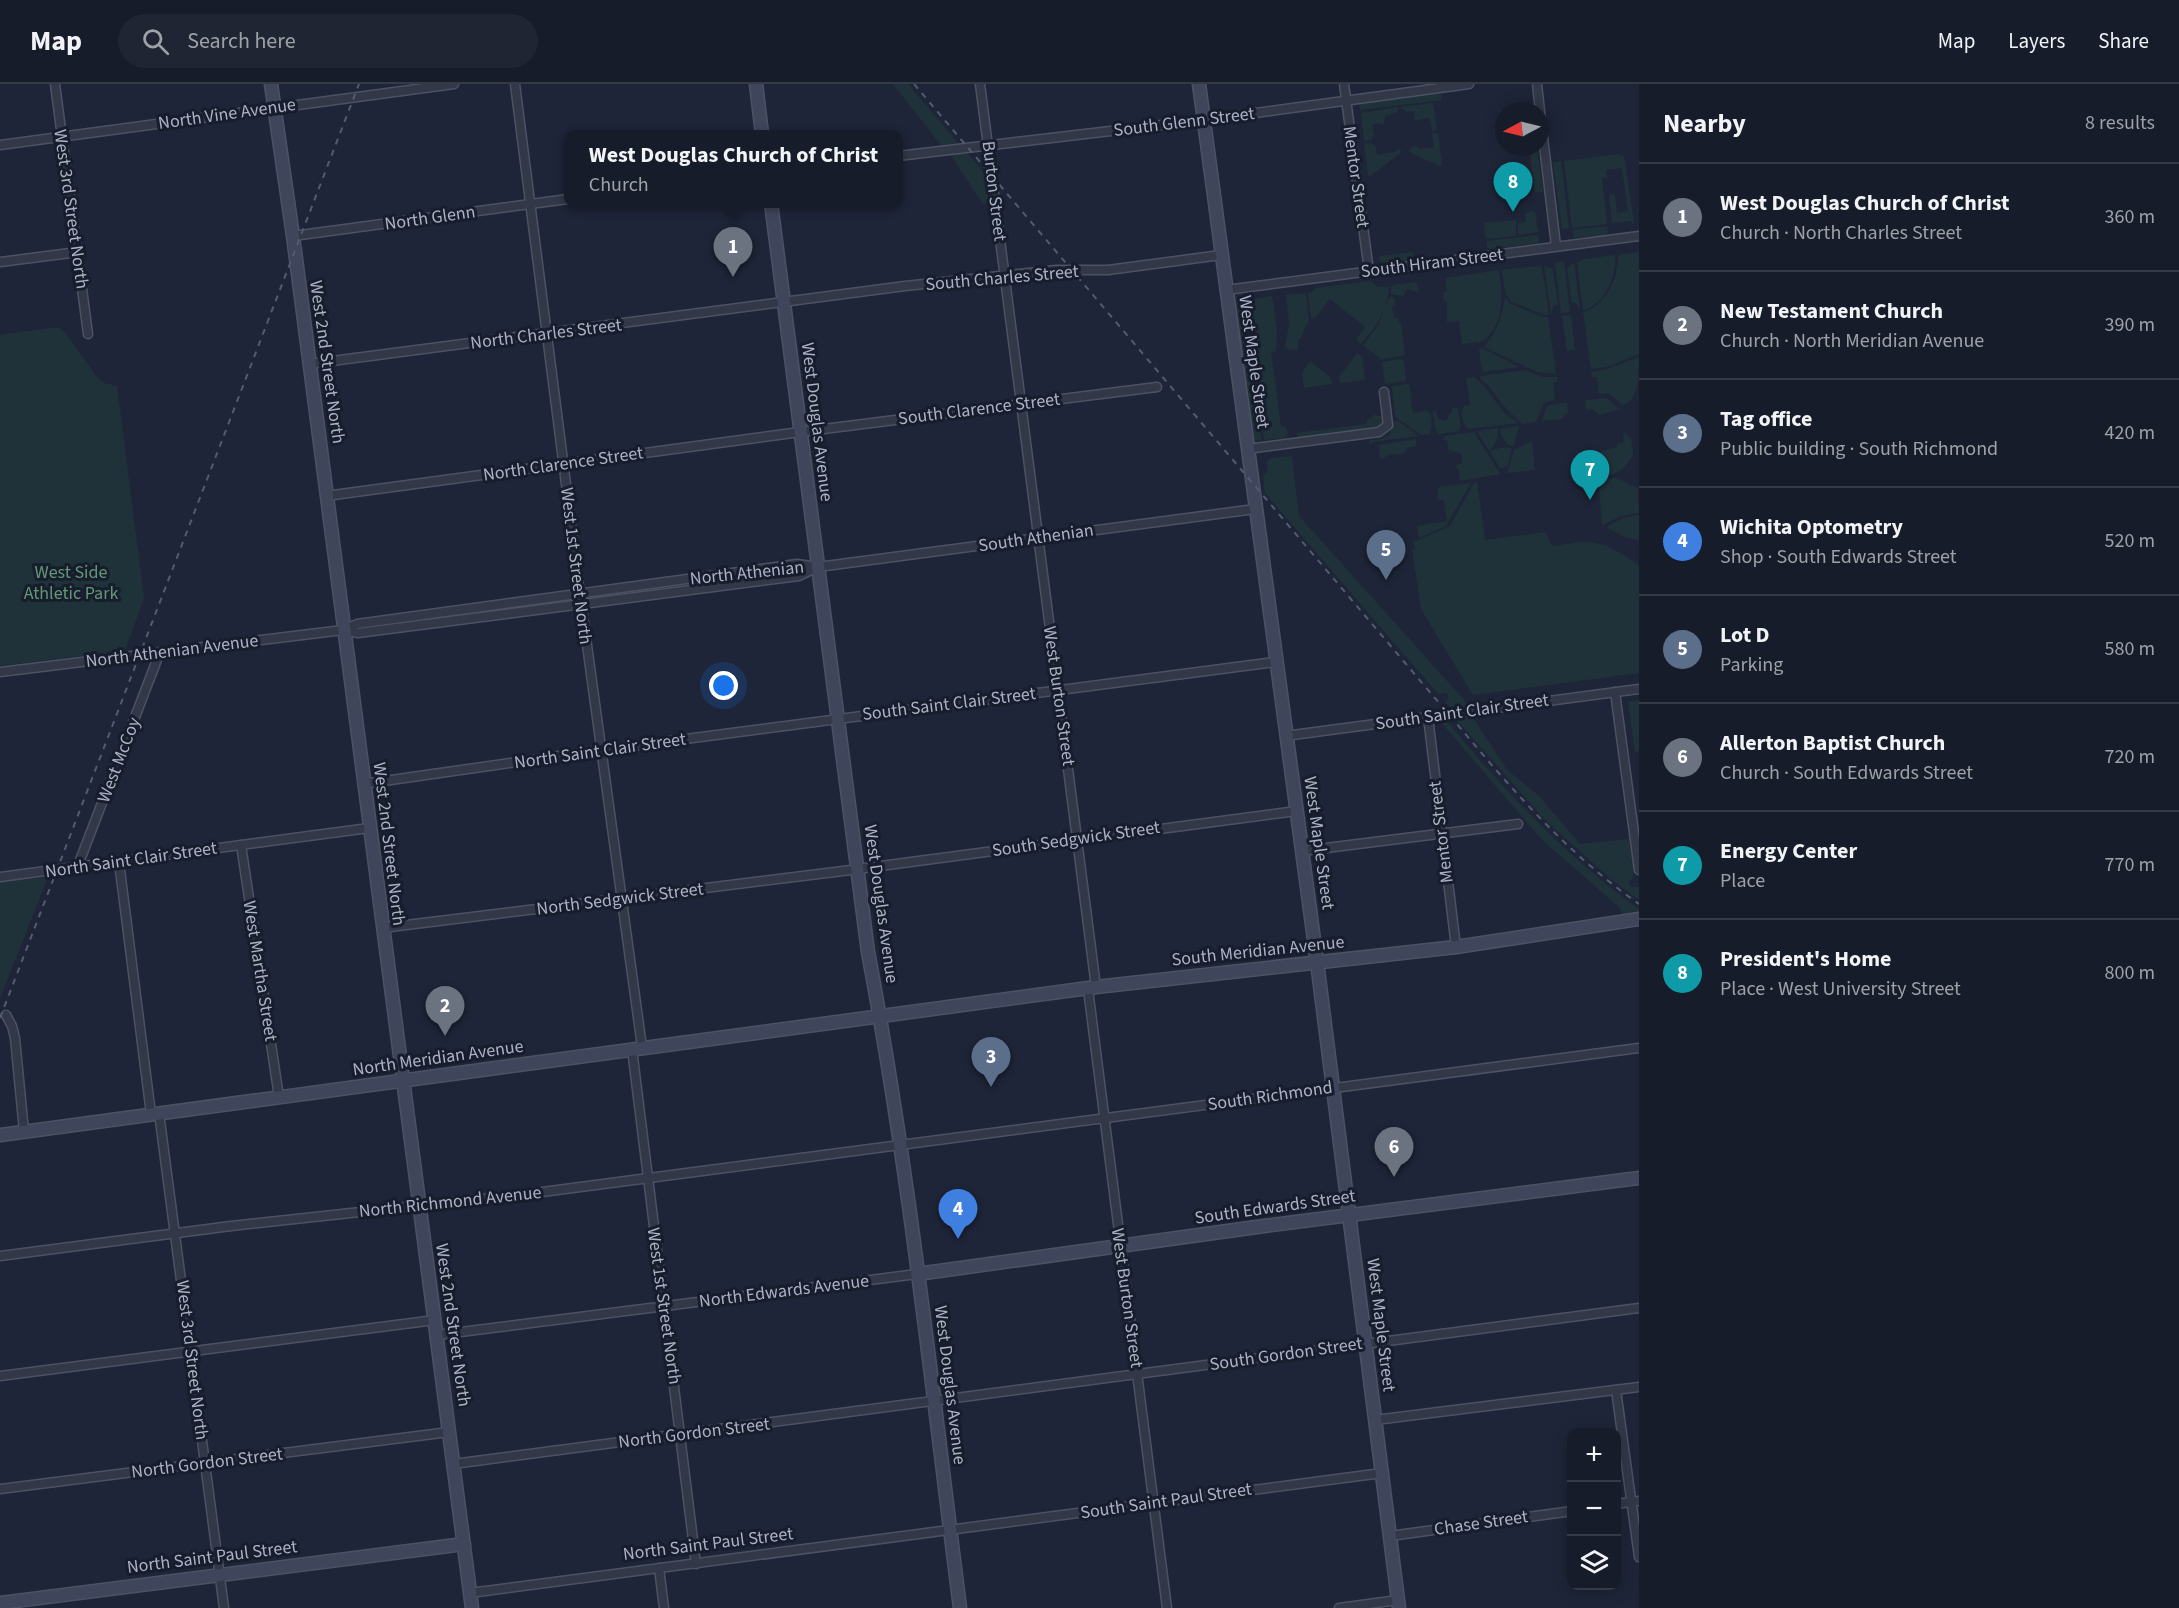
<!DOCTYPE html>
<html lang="en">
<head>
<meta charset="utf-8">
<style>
  body { margin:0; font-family:"Source Sans 3",sans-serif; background:#1f2532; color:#f1f3f6 }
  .controls { position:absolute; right:18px; bottom:18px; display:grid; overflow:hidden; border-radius:12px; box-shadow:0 3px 15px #0003 }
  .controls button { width:54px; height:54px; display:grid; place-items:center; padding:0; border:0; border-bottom:2px solid #353a47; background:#161c2a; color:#f1f3f6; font:30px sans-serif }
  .compass { position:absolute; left:1495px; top:18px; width:54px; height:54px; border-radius:50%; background:#161c2a; box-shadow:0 3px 15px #0003; rotate:263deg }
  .you { position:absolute; left:724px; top:602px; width:21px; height:21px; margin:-15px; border:4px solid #fff; border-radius:50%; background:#1a73e8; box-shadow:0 0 0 9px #1a73e833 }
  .badge { display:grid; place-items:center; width:39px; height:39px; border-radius:50%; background:#7798ff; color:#fff; font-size:20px; font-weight:700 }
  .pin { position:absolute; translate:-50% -50px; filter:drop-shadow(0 2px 3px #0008) }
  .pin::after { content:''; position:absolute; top:32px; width:21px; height:18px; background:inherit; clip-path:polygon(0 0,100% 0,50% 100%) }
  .popup { position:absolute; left:564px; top:46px; width:339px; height:78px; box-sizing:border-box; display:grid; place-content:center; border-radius:12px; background:#161c2a; filter:drop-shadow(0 2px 4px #0005); font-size:20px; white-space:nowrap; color:#9ea1a8 }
  .popup b { font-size:22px; color:#f1f3f6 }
  .popup::after { content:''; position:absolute; left:50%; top:100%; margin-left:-12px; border:12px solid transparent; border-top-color:#161c2a }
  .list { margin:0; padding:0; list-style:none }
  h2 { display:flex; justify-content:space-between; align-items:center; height:78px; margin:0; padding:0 24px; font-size:26px }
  h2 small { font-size:20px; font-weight:400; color:#9ea1a8 }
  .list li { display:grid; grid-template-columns:39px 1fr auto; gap:18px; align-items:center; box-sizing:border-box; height:108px; padding:0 24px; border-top:2px solid #353a47 }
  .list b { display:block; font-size:22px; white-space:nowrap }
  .list p { margin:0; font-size:20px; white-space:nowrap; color:#9ea1a8 }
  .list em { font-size:20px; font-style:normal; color:#9ea1a8 }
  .icon { flex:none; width:33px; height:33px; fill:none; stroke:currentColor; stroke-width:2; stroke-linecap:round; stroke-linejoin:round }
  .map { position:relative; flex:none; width:1639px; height:1524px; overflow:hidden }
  header { display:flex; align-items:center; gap:36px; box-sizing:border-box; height:84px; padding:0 30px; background:#161c2a; border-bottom:2px solid #353a47 }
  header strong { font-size:28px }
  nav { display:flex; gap:33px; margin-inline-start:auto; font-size:21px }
  .search { width:420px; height:54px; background:#1f2532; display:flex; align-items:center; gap:15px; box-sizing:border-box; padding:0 21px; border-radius:33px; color:#9ea1a8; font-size:22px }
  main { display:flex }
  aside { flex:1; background:#161c2a }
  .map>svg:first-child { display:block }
</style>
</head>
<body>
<header>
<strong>Map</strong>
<div class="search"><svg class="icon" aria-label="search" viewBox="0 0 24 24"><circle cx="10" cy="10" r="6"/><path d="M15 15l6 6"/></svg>Search here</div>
<nav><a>Map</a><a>Layers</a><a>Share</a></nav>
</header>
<main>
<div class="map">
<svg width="1639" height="1524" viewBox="0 0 1639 1524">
  <rect width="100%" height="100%" fill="#1e2538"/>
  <g fill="#203239">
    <polygon points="893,0 908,0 958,59 941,61"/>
    <polygon points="1437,10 1441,11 1442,16 1360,26 1360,20"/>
    <polygon points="1433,19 1437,46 1432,47 1430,34 1415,36 1414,27 1406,28 1404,25 1401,25 1401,23"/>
    <polygon points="1398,23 1399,26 1394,30 1386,31 1383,41 1379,39 1372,41 1374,51 1371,56 1364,57 1361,29"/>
    <polygon points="1438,49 1442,81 1439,82 1409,68 1412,63 1417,62 1418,65 1434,63 1432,50"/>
    <polygon points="1371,59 1376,63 1377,71 1393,68 1399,65 1402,68 1370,92 1368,91 1364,60"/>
    <polygon points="1529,63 1537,63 1543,108 1535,108"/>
    <polygon points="967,69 985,90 989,119 983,120 950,70"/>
    <polygon points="1620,70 1620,72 1624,71 1634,140 1631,137 1612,139 1609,110 1615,111 1617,129 1628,127 1622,84 1606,86 1607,94 1602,94 1607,140 1572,144 1564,77"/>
    <polygon points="1561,77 1569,144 1562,145 1553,79"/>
    <polygon points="1531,127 1535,128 1538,148 1518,151 1518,139 1526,138 1525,130"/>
    <polygon points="1516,136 1516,152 1486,155 1484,139"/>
    <polygon points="1607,142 1608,148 1606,151 1574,154 1572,146"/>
    <polygon points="1538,151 1539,159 1490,165 1487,163 1487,157"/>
    <polygon points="1413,168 1414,176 1381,180 1379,172"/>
    <path d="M1639,168V270L1607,283L1591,285L1583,228C1606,222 1619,193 1618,171Z"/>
    <path d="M1615,171C1617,191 1605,221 1583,226L1577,179L1584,175Z"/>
    <polygon points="1564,177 1570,228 1561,229 1555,179"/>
    <polygon points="1574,178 1580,226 1576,219 1572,219 1567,184"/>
    <polygon points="1536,182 1542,183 1549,230 1546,231 1511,218 1505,208 1502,186"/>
    <polygon points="1544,182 1553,185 1558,221 1554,221 1551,230"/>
    <path d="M1499,186C1503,213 1505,245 1478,260V258L1462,260L1459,237L1447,238V217H1444L1443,209L1447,208L1445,194Z"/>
    <polygon points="1371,197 1377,203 1388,203 1389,208 1385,222 1389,214 1392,213 1395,215 1395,221 1392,222 1394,234 1398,234 1399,239 1401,239 1405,270 1402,272 1381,275 1363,261 1379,240 1385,223 1377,240 1361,260 1356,256 1365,243 1330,215 1315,234 1311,235 1308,209 1312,208 1316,204"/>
    <polygon points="1416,198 1419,206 1417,208 1408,205 1405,207 1404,212 1391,210 1391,203 1394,201"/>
    <polygon points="1306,209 1309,238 1303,247 1303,251 1298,256 1298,265 1291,266 1285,264 1289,239 1286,211"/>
    <polygon points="1242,210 1261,353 1261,357 1255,356 1253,353 1234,216 1236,212"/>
    <polygon points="1272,212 1277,245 1276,267 1271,268 1281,342 1286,343 1288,350 1283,354 1264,356 1245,217"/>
    <path d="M1505,213L1509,219L1542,233H1548L1556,290L1537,288L1484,263C1497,247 1502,233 1505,213Z"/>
    <polygon points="1571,231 1575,266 1567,267 1562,232"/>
    <polygon points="50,244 59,244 65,248 97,293 104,299 117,302 144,514 125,566 0,582 0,251"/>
    <polygon points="1481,264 1519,283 1482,288 1479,265"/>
    <polygon points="1357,269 1362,273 1365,296 1340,299 1339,293"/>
    <path d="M1639,273C1639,291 1639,316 1623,321L1608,309L1599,310L1597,293H1592L1591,288L1608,285Z"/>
    <polygon points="1401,275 1404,277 1406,297 1385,300 1382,278"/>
    <polygon points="1310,277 1331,294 1332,300 1304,304 1302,289"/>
    <polygon points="1525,286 1542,293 1557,293 1557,298 1553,298 1555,316 1544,319 1536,338 1522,340 1502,320 1488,301 1481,296 1480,292"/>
    <path d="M1474,293L1485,303L1503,328L1519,339L1467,345C1463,339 1460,329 1464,322L1470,321L1466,294Z"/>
    <path d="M1409,300L1413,329L1428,327C1433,332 1432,343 1430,350L1421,351L1395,333L1392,302Z"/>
    <polygon points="1606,314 1620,325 1599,331 1592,325 1586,326 1585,316"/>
    <polygon points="1567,318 1568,329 1565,330 1562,335 1542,337 1547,322"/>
    <polygon points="1457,323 1461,340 1459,347 1438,350 1435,343 1433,327 1435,326 1438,335 1444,337 1448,335 1449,330 1452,329 1452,324"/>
    <polygon points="1373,331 1382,332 1383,340 1381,344 1299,354 1296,349 1367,340 1367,335 1373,334"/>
    <polygon points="1398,337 1419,352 1372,358 1369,361 1370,356 1381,355 1390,350 1393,338"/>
    <path d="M1519,342L1513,363C1505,360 1501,353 1500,345Z"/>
    <path d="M1498,344C1498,353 1496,361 1489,367L1477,347Z"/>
    <polygon points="1474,348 1500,390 1460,397 1459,387 1455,382 1462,379 1462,370 1449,366 1447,356 1442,356 1445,352"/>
    <path d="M1623,348L1631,354L1633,371C1625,384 1619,390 1603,393L1601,367L1617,363L1618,359L1624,358Z"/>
    <polygon points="1416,355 1416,362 1406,364 1405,369 1387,371 1383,375 1380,373 1379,361"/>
    <polygon points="1532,357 1535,386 1507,389 1514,366"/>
    <polygon points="1507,363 1512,365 1507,383 1500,384 1490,368 1495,365"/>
    <polygon points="1292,372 1299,432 1465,617 1466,620 1464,623 1450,624 1445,618 1449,615 1447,609 1443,609 1439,611 1265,409 1263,392 1268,387 1267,378 1269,375"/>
    <polygon points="1616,394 1638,404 1639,429 1621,432 1602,441 1599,404 1592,405 1591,396"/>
    <path d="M1477,398L1485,456L1546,448L1552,462C1563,461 1575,458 1586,458C1606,458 1624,471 1639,482V589L1473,611L1421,525L1412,465H1415L1414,458L1450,442L1474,399Z"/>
    <polygon points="1471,399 1446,442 1419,454 1417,442 1447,437 1444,416 1438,416 1438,405 1439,403"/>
    <polygon points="1639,431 1639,456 1625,453 1606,443 1623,434"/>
    <polygon points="1639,616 1639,667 1635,668 1628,618"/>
    <polygon points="1472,632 1507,686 1539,712 1580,760 1629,755 1634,788 1632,796 1629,797 1630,803 1639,803 1639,816 1612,796 1547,738 1456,635"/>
    <path d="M1446,636C1504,706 1565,772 1639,825V829L1623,832L1619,823L1542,756L1440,637Z"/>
    <polygon points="48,793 0,914 0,798"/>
  </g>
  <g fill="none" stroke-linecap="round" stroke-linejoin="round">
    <defs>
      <g id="street">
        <polyline points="55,0 88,250"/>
        <polyline points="515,0 580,510 642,963"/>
        <polyline points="980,0 1096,903"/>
        <polyline points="1344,0 1369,187"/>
        <polyline points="1537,0 1540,27"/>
        <polyline points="1540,28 1556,162"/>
        <polyline points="0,61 454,0"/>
        <polyline points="898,72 1204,36 1469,0"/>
        <polyline points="293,152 568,115"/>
        <polyline points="0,178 78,168"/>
        <polyline points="1226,206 1639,152"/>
        <polyline points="309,280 905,202 1056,186 1108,186 1221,171"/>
        <polyline points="1247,365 1379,348 1388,341 1384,308"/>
        <polyline points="326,412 800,348 1157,303"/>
        <polyline points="343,546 357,540 797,480 818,483 1255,425"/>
        <polyline points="0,588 343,546 358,549 799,492 817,483"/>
        <polyline points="1615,608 1639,786"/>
        <polyline points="1428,633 1456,863"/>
        <polyline points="1285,652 1639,605"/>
        <polyline points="363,700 601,666 1275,578"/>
        <polyline points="241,761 279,1013"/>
        <polyline points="1302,767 1518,740"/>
        <polyline points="119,778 151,1030"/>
        <polyline points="77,784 160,568"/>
        <polyline points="0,793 369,744"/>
        <polyline points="382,844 843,787 1296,727"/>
        <polyline points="1088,905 1167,1524"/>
        <polyline points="6,931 12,942 15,954 24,1047"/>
        <polyline points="632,965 696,1480"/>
        <polyline points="159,1029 224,1524"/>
        <polyline points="0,1172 231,1142 527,1110 1639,964"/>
        <polyline points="437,1251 917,1190"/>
        <polyline points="0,1292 435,1236"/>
        <polyline points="1616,1306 1639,1473"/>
        <polyline points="1375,1336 1639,1303"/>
        <polyline points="453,1380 1639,1224"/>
        <polyline points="0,1405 449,1348"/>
        <polyline points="1616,1420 1639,1417"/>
        <polyline points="1390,1452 1572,1427"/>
        <polyline points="659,1484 664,1524"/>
        <polyline points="470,1509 1382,1389"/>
        <polyline points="1339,1524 1398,1516"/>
      </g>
      <g id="secondary">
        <polyline points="271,0 293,152 472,1524"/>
        <polyline points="756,0 762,50"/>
        <polyline points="1199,0 1317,878 1399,1524"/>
        <path d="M771,119L868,868C909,1085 932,1305 960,1524"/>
        <polyline points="0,1051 1096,903 1456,863 1639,835"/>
        <polyline points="917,1190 1264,1142 1639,1094"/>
        <polyline points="0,1519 464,1460"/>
      </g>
    </defs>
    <use href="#street" stroke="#4c5263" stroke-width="11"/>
    <use href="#secondary" stroke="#4c5263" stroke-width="15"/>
    <use href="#street" stroke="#323848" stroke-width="8"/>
    <use href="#secondary" stroke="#3f465c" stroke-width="12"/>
    <g stroke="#535b70" stroke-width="2" stroke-dasharray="6 6" stroke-linecap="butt">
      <path d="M914,0L1490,679C1535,731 1582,780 1639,820"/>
      <polyline points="0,934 359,0"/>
    </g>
  </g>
  <g text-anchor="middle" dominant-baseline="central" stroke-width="6" stroke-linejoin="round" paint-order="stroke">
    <g font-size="18" fill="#abb2c5" stroke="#171d2c">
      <text transform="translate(227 30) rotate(-8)">North Vine Avenue</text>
      <text transform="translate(1184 38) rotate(-7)">South Glenn Street</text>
      <text transform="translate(1356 93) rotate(82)">Mentor Street</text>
      <text transform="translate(994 107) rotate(83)">Burton Street</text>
      <text transform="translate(71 125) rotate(82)">West 3rd Street North</text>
      <text transform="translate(430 134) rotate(-8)">North Glenn</text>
      <text transform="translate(1432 179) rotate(-7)">South Hiram Street</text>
      <text transform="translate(1002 194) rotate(-5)">South Charles Street</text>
      <text transform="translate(546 250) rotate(-7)">North Charles Street</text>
      <text transform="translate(327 278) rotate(82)">West 2nd Street North</text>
      <text transform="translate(1254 278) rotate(82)">West Maple Street</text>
      <text transform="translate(979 325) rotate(-7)">South Clarence Street</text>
      <text transform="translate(817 338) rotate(83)">West Douglas Avenue</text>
      <text transform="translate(563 380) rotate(-8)">North Clarence Street</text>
      <text transform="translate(1036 454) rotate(-8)">South Athenian</text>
      <text transform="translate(576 482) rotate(83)">West 1st Street North</text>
      <text transform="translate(747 489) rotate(-6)">North Athenian</text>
      <text transform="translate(172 567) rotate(-7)">North Athenian Avenue</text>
      <text transform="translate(1059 612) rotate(82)">West Burton Street</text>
      <text transform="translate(949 620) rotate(-7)">South Saint Clair Street</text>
      <text transform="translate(1462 628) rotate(-8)">South Saint Clair Street</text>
      <text transform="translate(600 667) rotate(-8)">North Saint Clair Street</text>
      <text transform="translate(119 676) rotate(-69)">West McCoy</text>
      <text transform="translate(1441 748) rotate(-97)">Mentor Street</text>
      <text transform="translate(1076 755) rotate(-8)">South Sedgwick Street</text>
      <text transform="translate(1319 759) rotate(82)">West Maple Street</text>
      <text transform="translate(389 760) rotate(83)">West 2nd Street North</text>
      <text transform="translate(131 776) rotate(-8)">North Saint Clair Street</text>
      <text transform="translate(620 815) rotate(-7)">North Sedgwick Street</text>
      <text transform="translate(881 820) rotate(82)">West Douglas Avenue</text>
      <text transform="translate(1258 867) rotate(-6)">South Meridian Avenue</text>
      <text transform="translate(260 887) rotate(81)">West Martha Street</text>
      <text transform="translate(438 974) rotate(-8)">North Meridian Avenue</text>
      <text transform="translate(1270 1012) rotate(-8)">South Richmond</text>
      <text transform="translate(450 1118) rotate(-6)">North Richmond Avenue</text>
      <text transform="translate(1275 1123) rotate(-8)">South Edwards Street</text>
      <text transform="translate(784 1207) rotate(-7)">North Edwards Avenue</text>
      <text transform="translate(1127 1214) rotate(82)">West Burton Street</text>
      <text transform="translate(664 1222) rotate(82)">West 1st Street North</text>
      <text transform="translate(453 1241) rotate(82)">West 2nd Street North</text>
      <text transform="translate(1381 1241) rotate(83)">West Maple Street</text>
      <text transform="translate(1286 1270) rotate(-8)">South Gordon Street</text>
      <text transform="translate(192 1276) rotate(83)">West 3rd Street North</text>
      <text transform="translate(950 1301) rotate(83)">West Douglas Avenue</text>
      <text transform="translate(694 1349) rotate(-7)">North Gordon Street</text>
      <text transform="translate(207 1379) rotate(-7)">North Gordon Street</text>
      <text transform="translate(1166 1417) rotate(-8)">South Saint Paul Street</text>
      <text transform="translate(1481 1439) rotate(-8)">Chase Street</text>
      <text transform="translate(708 1460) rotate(-7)">North Saint Paul Street</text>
      <text transform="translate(212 1473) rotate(-7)">North Saint Paul Street</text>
    </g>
    <g font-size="18" fill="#629776" stroke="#171d2c">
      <text x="71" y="488">West Side<tspan x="71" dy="21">Athletic Park</tspan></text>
    </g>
  </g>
</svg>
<div class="controls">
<button>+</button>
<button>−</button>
<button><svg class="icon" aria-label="layers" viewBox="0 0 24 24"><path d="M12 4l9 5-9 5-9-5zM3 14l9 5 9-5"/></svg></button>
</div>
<svg class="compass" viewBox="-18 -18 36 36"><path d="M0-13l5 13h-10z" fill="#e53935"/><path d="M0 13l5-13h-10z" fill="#9ea1a8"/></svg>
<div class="you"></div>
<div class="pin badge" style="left:733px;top:193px;background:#6b7280">1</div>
<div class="popup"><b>West Douglas Church of Christ</b>Church</div>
<div class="pin badge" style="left:445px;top:952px;background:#6b7280">2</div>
<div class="pin badge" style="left:991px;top:1003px;background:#5c6f8a">3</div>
<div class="pin badge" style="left:958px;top:1155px;background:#3f7fe0">4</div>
<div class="pin badge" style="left:1386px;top:496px;background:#5c6f8a">5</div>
<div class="pin badge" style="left:1394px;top:1093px;background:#6b7280">6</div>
<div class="pin badge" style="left:1590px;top:416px;background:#0f9aa8">7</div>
<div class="pin badge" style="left:1513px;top:128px;background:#0f9aa8">8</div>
</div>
<aside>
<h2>Nearby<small>8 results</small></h2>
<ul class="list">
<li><span class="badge" style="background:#6b7280">1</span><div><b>West Douglas Church of Christ</b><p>Church · North Charles Street</p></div><em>360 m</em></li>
<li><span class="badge" style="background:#6b7280">2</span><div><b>New Testament Church</b><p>Church · North Meridian Avenue</p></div><em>390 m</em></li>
<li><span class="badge" style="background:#5c6f8a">3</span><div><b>Tag office</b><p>Public building · South Richmond</p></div><em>420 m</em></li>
<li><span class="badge" style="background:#3f7fe0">4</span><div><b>Wichita Optometry</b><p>Shop · South Edwards Street</p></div><em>520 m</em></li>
<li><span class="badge" style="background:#5c6f8a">5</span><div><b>Lot D</b><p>Parking</p></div><em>580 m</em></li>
<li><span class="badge" style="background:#6b7280">6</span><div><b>Allerton Baptist Church</b><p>Church · South Edwards Street</p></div><em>720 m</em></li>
<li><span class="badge" style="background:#0f9aa8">7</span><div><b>Energy Center</b><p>Place</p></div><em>770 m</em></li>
<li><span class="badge" style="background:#0f9aa8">8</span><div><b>President's Home</b><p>Place · West University Street</p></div><em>800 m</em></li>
</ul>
</aside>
</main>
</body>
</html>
